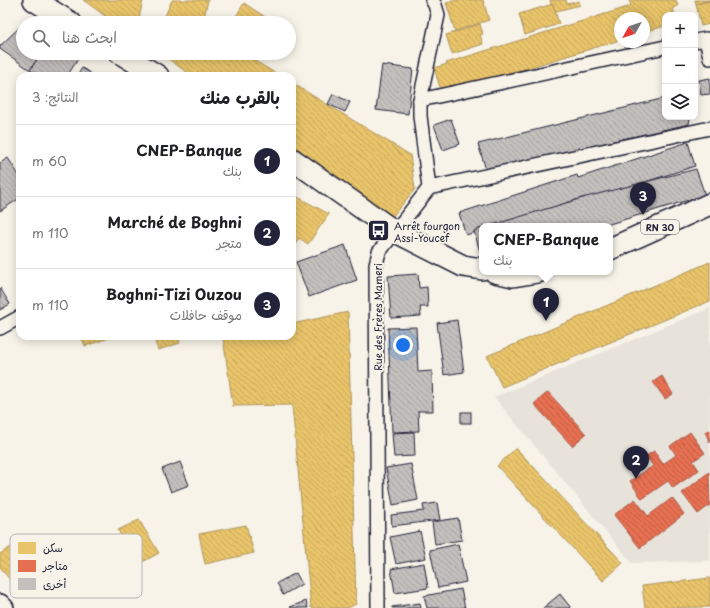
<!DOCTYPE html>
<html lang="ar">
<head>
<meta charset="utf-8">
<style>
  body { margin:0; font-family:"Playpen Sans","Playpen Sans Arabic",sans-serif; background:#f2f2f2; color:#202124; direction:rtl }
  .controls { position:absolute; right:12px; top:12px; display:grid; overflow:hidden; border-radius:8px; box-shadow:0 2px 10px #0003 }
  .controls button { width:36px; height:36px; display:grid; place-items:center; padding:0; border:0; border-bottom:1px solid #e0e0e0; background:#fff; color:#202124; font:20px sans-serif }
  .compass { position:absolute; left:614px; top:12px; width:36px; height:36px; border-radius:50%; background:#fff; box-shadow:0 2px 10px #0003; rotate:230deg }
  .you { position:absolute; left:403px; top:345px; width:14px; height:14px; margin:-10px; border:3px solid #fff; border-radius:50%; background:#1a73e8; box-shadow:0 0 0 6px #1a73e833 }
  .badge { display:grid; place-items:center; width:26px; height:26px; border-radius:50%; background:#22223b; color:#fff; font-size:13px; font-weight:700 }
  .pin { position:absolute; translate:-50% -33px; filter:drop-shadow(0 1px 2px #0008) }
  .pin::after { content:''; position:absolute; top:21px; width:14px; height:12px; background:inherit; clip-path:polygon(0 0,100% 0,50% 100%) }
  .popup { position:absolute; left:479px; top:223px; width:134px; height:52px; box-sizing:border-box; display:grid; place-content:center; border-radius:8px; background:#fff; filter:drop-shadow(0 1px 3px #0005); font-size:13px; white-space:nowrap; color:#757577 }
  .popup b { font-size:15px; color:#202124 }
  .popup::after { content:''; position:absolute; left:50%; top:100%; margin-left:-8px; border:8px solid transparent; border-top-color:#fff }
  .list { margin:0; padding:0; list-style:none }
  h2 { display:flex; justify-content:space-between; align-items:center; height:52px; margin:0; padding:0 16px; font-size:17px }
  h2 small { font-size:13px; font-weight:400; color:#757577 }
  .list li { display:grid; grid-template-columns:26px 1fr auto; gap:12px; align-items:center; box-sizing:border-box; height:72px; padding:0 16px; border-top:1px solid #e0e0e0 }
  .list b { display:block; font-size:15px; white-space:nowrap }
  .list p { margin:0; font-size:13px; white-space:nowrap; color:#757577 }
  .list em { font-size:13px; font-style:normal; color:#757577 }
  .icon { flex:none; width:22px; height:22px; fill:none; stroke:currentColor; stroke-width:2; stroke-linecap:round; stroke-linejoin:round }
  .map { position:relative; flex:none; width:710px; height:608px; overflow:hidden; direction:ltr }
  .search { position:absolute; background:#fff; box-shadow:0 2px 10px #0003; left:16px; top:16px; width:280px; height:44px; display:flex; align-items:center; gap:10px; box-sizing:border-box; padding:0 14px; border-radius:22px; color:#757577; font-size:15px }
  .panel { position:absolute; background:#fff; box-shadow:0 2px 10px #0003; left:16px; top:72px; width:280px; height:268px; border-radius:12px; direction:rtl }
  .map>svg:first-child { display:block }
</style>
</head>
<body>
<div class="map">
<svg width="710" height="608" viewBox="0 0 710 608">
  <defs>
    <pattern id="homes-back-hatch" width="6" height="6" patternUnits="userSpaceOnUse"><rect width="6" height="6" fill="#e9c46a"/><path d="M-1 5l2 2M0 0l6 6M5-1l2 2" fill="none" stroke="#c8a85d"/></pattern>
    <pattern id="shops-back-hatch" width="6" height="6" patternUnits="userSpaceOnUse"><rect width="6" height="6" fill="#e76f51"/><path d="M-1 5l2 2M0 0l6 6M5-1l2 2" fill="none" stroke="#bb5b44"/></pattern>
    <pattern id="building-back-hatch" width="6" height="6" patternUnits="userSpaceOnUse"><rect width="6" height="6" fill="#c2bfbd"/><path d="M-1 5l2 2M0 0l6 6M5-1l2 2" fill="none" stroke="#a6a4a3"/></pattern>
  </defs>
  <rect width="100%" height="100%" fill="#f7f3e8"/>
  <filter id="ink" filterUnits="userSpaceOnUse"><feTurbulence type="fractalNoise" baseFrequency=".025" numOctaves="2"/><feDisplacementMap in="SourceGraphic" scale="8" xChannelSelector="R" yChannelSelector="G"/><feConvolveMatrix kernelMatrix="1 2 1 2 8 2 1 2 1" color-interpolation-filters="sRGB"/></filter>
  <g filter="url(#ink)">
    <polygon fill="#e7e3db" points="710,308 710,561 632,563 494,397"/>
    <g fill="url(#homes-back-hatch)" stroke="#ad935c">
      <polygon points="83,0 143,0 138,23 115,23"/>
      <polygon points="172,0 208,0 203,23 162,23"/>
      <polygon points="456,0 483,0 489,20 455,31 446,3"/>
      <polygon points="550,0 566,0 567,4 579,1 580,5 553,12"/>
      <polygon points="629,0 676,0 678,6 673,8 675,15 665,15 665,26 644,32 644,18 620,18 620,40 442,94 434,68 447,64 446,63 631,6"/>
      <polygon points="695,0 710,0 696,4"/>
      <polygon points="710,1 710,24 701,26 696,4"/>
      <polygon points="244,3 268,19 267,23 232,23"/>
      <polygon points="553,4 559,24 525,35 519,14"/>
      <polygon points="480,24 483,34 480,35 483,44 452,54 446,35"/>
      <polygon points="160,53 254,53 252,59 280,76 192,76"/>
      <polygon points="292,83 410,155 415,189 392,217 292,147"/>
      <polygon points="292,194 329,214 308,244 299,238 292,250"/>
      <polygon points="710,262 710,301 502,387 487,356"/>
      <polygon points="348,312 356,604 348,608 311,608 292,405 233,406 223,338 234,336 292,336 292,324"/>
      <polygon points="81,336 115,336 85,346"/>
      <polygon points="153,336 178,336 180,343 158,350"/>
      <polygon points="516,448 623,563 603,581 497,466"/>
      <polygon points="139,520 159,553 137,565 118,530"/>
      <polygon points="246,525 254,553 205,564 199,534"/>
      <polygon points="23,539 43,567 14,585 0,567 0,554"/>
      <polygon points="710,578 710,607 645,608 642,586"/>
    </g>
    <g fill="url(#shops-back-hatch)" stroke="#ac584a">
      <polygon points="662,376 673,394 665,399 653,382"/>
      <polygon points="548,392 586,434 572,446 534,404"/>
      <polygon points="710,430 710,443 705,432"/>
      <polygon points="690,432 705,453 693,461 699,470 673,488 668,481 642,499 630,481 653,466 646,456 654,451 663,464 676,455 670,446"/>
      <polygon points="709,472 710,505 698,514 682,493"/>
      <polygon points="672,498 684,514 640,548 614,515 635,499 648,516"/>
    </g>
    <g fill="url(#building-back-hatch)" stroke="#22223b">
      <polygon points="23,24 23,53 41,53 30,70 0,49 0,46"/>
      <polygon points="41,53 82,53 67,76 40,76 30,70"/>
      <polygon points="382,65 413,69 408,114 376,110"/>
      <polygon points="82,68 95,76 77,76"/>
      <polygon points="710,78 710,94 701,95 699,80"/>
      <polygon points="333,94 350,102 345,112 328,104"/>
      <polygon points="665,98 665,117 690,117 689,124 486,170 478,144"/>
      <polygon points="451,119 460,144 443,150 434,125"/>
      <polygon points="688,142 695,166 586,201 585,197 496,226 482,226 482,230 466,235 459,213 577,175 578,178"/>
      <polygon points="8,158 20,177 20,198 0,211 0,163"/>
      <polygon points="696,169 705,195 603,226 489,226 586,197"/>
      <polygon points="482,228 482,255 481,255 474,231"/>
      <polygon points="345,245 357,280 309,297 296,262"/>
      <polygon points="418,274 419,288 427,287 428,307 420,307 421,316 391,318 388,276"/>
      <polygon points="0,288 10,304 0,310"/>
      <polygon points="457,320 464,372 444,375 437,323"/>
      <polygon points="416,327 418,372 432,371 433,411 418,411 419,431 392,432 388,328"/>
      <rect x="461" y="412" width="10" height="11"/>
      <polygon points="414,432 415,456 394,457 392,433"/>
      <polygon points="180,462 189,485 171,492 162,469"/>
      <polygon points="411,464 418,500 393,505 386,468"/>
      <polygon points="437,503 440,520 392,526 391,515 424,511 423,505"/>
      <polygon points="458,518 462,540 435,544 432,522"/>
      <polygon points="420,531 426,558 396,564 390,537"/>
      <polygon points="458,544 466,582 438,588 430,550"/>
      <polygon points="424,563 428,588 395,593 391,569"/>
      <polygon points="296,573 302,584 283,595 277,583"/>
      <polygon points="461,589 465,608 427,608 424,596"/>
      <polygon points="560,594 571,608 543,608"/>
      <polygon points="306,601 308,608 291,608 290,607"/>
      <polygon points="420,603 421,608 392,608 392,607"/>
    </g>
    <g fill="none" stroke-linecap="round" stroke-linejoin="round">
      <defs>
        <g id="minor">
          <polyline points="695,41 706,39 710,58"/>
          <polyline points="420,100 665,47"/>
          <polyline points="429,188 710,128"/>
          <polyline points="0,328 20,317"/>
          <polyline points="378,608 376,264 379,252 429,188 420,116 420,100 438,15 435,5 432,0"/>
        </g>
        <polyline id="secondary" points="0,604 4,608"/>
        <g id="primary">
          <polyline points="34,0 71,23"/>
          <polyline points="120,53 158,76"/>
          <polyline points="292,159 394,231 463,266 482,269"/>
          <polyline points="610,249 710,204"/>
          <polyline points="495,272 513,276 538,272"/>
        </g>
      </defs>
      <use href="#minor" stroke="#22223b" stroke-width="16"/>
      <use href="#secondary" stroke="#22223b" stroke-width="22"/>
      <use href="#primary" stroke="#22223b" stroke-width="24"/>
      <use href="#minor" stroke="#f7f3e8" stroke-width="13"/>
      <use href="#secondary" stroke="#f7f3e8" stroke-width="19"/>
      <use href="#primary" stroke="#f7f3e8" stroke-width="21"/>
    </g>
  </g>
  <defs>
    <symbol id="bus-square" viewBox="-11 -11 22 22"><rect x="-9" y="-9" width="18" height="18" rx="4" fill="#22223b" stroke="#f7f3e8"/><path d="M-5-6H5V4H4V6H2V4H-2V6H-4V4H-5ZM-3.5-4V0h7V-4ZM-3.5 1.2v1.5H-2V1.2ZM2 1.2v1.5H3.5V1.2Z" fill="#fff"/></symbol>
  </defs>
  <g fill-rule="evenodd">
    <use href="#bus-square" x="366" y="218" width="25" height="25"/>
  </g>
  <g text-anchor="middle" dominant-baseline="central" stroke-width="4" stroke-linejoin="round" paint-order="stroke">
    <rect fill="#f7f3e8" stroke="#62616f" stroke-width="1" x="641" y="220" width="38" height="14" rx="3"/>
    <g font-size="9" font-weight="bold" fill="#22223b">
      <text x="660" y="227">RN 30</text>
    </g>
    <g font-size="10" fill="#22223b" stroke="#f7f3e8" text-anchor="start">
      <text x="394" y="225">Arrêt fourgon<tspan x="394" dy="12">Assi-Youcef</tspan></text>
    </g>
    <g font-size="10" fill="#22223b" stroke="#f7f3e8">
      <text transform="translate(377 317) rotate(-90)">Rue des Frères Mameri</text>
    </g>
  </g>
  <rect x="10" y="534" width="132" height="64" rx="6" fill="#f7f3e8" stroke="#b7b4b4" stroke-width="1"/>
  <rect x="18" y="542" width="18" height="12" fill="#e9c46a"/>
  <rect x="18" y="560" width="18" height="12" fill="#e76f51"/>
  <rect x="18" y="578" width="18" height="12" fill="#c2bfbd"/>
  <g font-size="11" fill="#22223b">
    <text x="43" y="552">سكن</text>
    <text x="43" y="570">متاجر</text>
    <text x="43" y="588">أخرى</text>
  </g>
</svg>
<div class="controls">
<button>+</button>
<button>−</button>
<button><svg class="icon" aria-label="layers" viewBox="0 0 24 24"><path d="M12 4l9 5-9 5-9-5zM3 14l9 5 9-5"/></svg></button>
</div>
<svg class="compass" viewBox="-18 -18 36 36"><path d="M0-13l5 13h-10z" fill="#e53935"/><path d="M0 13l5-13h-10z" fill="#757577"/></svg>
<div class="you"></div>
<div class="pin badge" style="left:546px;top:321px">1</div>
<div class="popup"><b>CNEP-Banque</b>بنك</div>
<div class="pin badge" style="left:636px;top:479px">2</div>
<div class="pin badge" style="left:643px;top:215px">3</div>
<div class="search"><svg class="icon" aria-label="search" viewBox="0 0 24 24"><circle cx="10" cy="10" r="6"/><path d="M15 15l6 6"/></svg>ابحث هنا</div>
<section class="panel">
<h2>بالقرب منك<small>النتائج: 3</small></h2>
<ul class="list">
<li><span class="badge">1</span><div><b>CNEP-Banque</b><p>بنك</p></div><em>60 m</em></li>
<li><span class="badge">2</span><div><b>Marché de Boghni</b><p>متجر</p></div><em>110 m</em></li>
<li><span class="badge">3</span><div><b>Boghni-Tizi Ouzou</b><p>موقف حافلات</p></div><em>110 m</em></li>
</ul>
</section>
</div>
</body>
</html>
